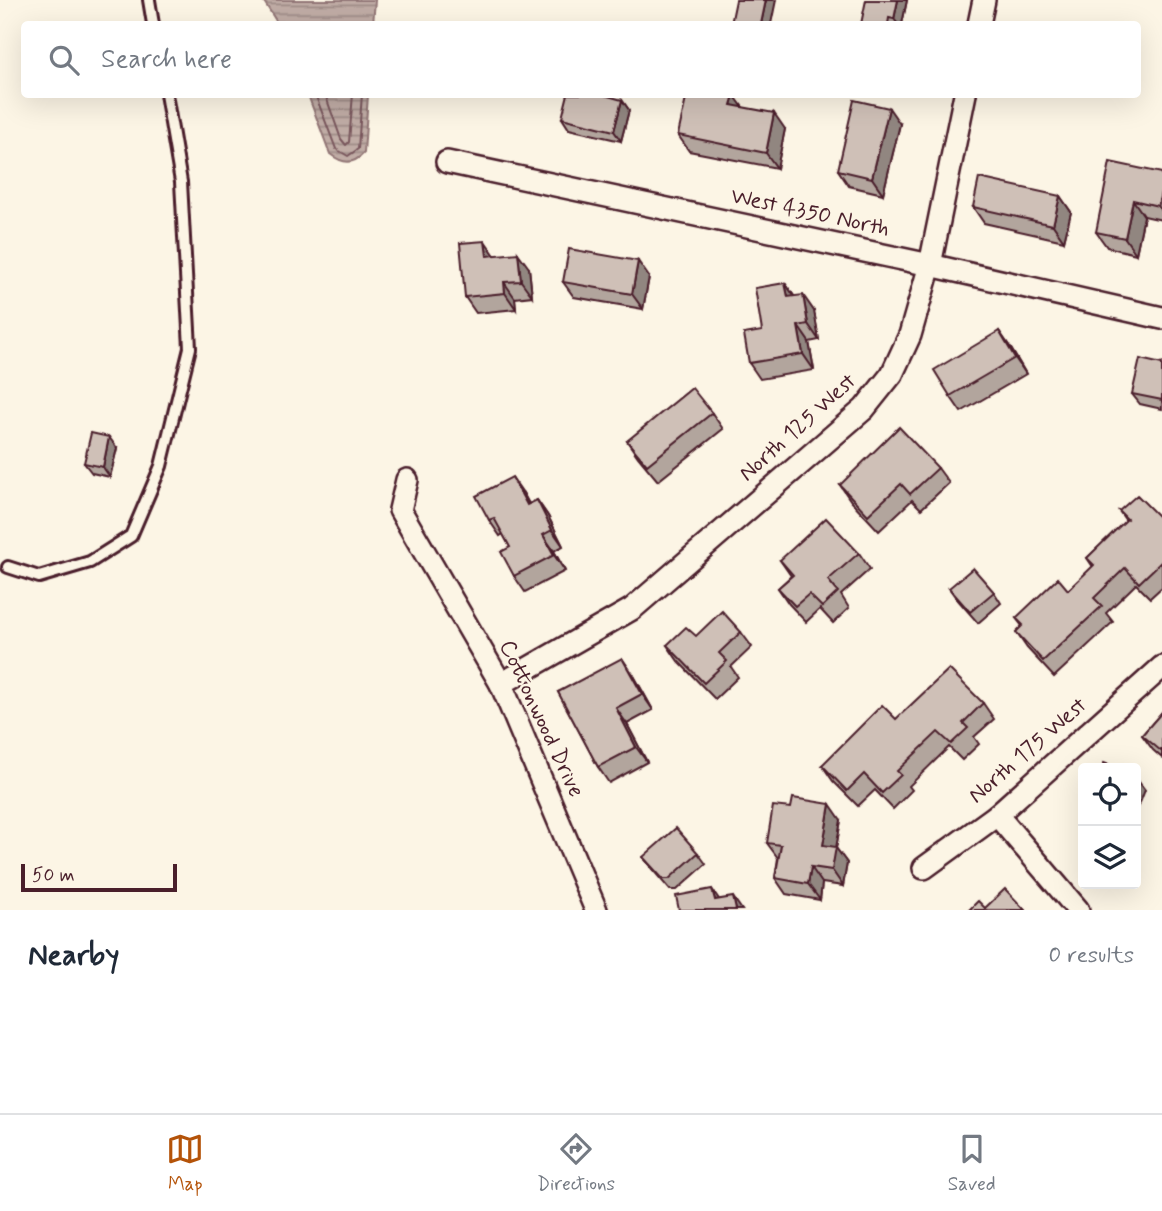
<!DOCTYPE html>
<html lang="en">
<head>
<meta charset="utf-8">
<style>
  body { margin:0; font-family:Mynerve,sans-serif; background:#f2f2f3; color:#1f2937 }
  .controls { position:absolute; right:21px; bottom:21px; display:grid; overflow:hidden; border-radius:7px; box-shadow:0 7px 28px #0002 }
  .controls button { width:63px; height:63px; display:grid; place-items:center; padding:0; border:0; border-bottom:2px solid #e0e1e3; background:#fff; color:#1f2937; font:35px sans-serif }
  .scale { position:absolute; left:21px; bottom:18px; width:156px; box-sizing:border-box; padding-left:7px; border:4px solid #4a1f2b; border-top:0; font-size:19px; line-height:24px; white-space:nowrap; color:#4a1f2b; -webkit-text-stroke:5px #fcf5e5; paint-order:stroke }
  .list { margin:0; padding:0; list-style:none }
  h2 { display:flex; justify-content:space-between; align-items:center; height:91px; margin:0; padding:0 28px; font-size:30px }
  h2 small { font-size:23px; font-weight:400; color:#747a83 }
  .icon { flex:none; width:38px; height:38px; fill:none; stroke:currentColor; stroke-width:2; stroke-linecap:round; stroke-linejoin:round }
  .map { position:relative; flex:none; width:1162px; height:910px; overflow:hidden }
  .search { position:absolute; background:#fff; box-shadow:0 7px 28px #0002; left:21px; right:21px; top:21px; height:77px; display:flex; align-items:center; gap:18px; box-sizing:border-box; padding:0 24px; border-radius:7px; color:#747a83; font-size:26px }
  .sheet { height:203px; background:#fff }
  nav { display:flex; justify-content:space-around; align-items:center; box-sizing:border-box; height:98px; border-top:2px solid #e0e1e3; background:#fff; font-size:19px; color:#747a83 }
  nav a { display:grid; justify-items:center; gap:4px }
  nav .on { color:#b45309 }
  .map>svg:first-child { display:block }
</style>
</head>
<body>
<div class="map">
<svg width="1162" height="910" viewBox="0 0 1162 910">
  <defs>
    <pattern id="water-rules" width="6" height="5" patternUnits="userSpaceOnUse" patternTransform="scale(1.75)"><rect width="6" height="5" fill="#c0aca5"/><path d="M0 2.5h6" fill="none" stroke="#9e8b87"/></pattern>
  </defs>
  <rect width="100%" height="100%" fill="#fcf5e5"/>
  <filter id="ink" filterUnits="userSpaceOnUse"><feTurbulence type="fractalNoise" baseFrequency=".0143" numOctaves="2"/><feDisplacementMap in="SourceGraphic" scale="14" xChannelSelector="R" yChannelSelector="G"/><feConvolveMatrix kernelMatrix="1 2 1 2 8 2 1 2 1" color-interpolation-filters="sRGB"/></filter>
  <g filter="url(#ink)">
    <g fill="url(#water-rules)" stroke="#917474" stroke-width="2">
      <polygon points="263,0 375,0 373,24 278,24"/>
      <path d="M308,95H368L364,153C353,165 343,164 330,154Z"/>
    </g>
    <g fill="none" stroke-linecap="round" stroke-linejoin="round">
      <g stroke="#79575c" stroke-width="2">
        <polyline points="315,94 336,149 348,156 358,149 362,94"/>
        <polyline points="325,94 341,139 346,145 349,142 353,94"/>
      </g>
      <defs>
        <g id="lane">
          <polyline points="149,0 153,24"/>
          <polyline points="8,567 39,577 90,562 131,536 161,466 190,348 181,182 166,94"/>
        </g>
        <g id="street">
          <polyline points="979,24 984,0"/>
          <polyline points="447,162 930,265 1162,318"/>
          <polyline points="407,480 400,510 501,684 596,910"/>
          <polyline points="501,684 632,609 864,409 892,374 910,335 930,265 965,94"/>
          <polyline points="997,815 1078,910"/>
          <polyline points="924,868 997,815 1162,667"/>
        </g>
      </defs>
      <use href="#lane" stroke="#4a1f2b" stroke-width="16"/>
      <use href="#street" stroke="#4a1f2b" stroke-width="26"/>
      <use href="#lane" stroke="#fcf5e5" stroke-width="10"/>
      <use href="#street" stroke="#fcf5e5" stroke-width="21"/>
    </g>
    <g fill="#b2a59d" stroke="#4a1f2b" stroke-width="2">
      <polygon points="907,0 902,24 861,24"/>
      <polygon points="622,100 629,110 621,141 569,129 562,118"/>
      <polygon points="900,124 883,194 849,186 838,170"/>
      <polygon points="785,129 777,168 689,151 678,135"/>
      <polygon points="1162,173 1162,220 1144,216 1136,254 1107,247 1096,232"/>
      <polygon points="1060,196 1071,212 1064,241 984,223 973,207"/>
      <polygon points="495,255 529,268 532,296 515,298 516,309 476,313 465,297"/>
      <polygon points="649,277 643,309 574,297 563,282"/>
      <polygon points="785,283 794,296 814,311 819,340 809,342 814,370 760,379 749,363 762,331"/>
      <polygon points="999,331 1010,347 1026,374 961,412 950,396"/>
      <polygon points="1162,364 1162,409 1140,404 1132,394"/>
      <polygon points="712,413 723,429 658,481 638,457 627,441"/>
      <polygon points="117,448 110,477 92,473 84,463"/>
      <polygon points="938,468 949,483 921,509 912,500 879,531 851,501 840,485"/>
      <polygon points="523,493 529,504 537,500 548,516 563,546 554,551 565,571 525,592 514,576 510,547 503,534 500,536 489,520"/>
      <polygon points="1119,511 1162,520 1162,587 1150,598 1136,584 1106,613 1113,622 1054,677 1027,648 1016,632 1022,626 1016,618 1068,590 1093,567 1087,558 1126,521"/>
      <polygon points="859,553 870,569 841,595 849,608 833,623 820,609 806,622 789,604 778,588 791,576 780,560"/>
      <polygon points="949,588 994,592 1001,603 978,623 956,598"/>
      <polygon points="741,632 752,647 731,667 738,677 715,699 678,661 667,645 696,636"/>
      <polygon points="633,674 653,710 627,724 647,762 609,783 598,767 558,692"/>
      <polygon points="983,703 994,719 974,737 979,744 962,760 949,747 909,786 912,790 893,809 875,790 858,806 833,781 822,765 896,719"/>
      <polygon points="1162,712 1162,758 1153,750 1142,735"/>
      <polygon points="841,820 836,848 847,863 843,886 822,883 820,900 786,894 775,878 778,858 767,843"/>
      <polygon points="698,853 706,864 677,890 670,890 651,868 643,857"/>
    </g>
    <g fill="#918680" stroke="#4a1f2b" stroke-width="2">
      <polygon points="766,0 776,0 771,24 761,24"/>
      <polygon points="898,0 907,0 902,24 898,24 894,19"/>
      <polygon points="734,95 745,110 731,105"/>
      <polygon points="622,100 629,110 621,141 614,131"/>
      <polygon points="889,108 900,124 883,194 872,178"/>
      <polygon points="774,113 785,129 777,168 766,153"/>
      <polygon points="1162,187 1162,211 1158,206"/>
      <polygon points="1060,196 1071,212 1064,241 1053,225"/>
      <polygon points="1133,200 1144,216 1136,254 1125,238"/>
      <polygon points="485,241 496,257 487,256"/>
      <polygon points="518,253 529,268 532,296 521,281"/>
      <polygon points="638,261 649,277 643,309 632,294"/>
      <polygon points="504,282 515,298 516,309 505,293"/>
      <polygon points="785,283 796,299 788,297"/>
      <polygon points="803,295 814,311 819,340 808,324"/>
      <polygon points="798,326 809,342 814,370 803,354"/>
      <polygon points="999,331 1010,347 1026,374 1015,358"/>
      <polygon points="109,437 117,448 110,477 103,467"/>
      <polygon points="512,477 523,493 538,521 527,505"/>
      <polygon points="537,500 548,516 563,546 552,530"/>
      <polygon points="543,535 554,551 565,571 554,555"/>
      <polygon points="622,658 633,674 653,710 642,694"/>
      <polygon points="616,708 627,724 647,762 636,747"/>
      <polygon points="1136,778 1145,790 1136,813"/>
      <polygon points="830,804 841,820 836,848 847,863 843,886 832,870 823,845"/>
      <polygon points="811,867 822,883 820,900 808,884"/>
      <polygon points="712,889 723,905 715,900"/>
      <polygon points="733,897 742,910 736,910"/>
    </g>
    <g fill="#cfc0b7" stroke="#4a1f2b" stroke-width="2">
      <polygon points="736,0 766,0 761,24 731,24"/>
      <polygon points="866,0 898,0 894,19 889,18 888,24 861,24"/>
      <polygon points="568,94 601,94 622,100 614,131 562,118"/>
      <polygon points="687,94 734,95 731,105 774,113 766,153 678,135"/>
      <polygon points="854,100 889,108 872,178 838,170"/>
      <polygon points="1110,162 1162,173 1162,187 1158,206 1133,200 1125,238 1096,232"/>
      <polygon points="979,178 1060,196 1053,225 973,207"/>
      <polygon points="485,241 487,256 518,253 521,281 504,282 505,293 465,297 460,243"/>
      <polygon points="569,249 638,261 632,294 563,282"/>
      <polygon points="785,283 788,297 803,295 808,324 798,326 803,354 749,363 744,334 762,331 755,288"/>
      <polygon points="999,331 1015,358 950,396 934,370"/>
      <polygon points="1140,359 1162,364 1162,400 1132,394"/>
      <polygon points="692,388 712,413 647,465 627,441"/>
      <polygon points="899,427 938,468 910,494 901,484 868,515 840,485"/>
      <polygon points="91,433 109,437 103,467 84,463"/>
      <polygon points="512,477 527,505 537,500 552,530 543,535 554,555 514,576 501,552 510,547 494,518 489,520 476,496"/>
      <polygon points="1137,495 1162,520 1162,561 1139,583 1125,568 1094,598 1102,606 1043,661 1016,632 1023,625 1016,618 1058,578 1068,590 1094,565 1087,558 1127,519 1119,511"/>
      <polygon points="826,518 859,553 828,580 838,592 822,607 809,594 795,606 778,588 793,575 780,560"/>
      <polygon points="973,568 994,592 970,612 949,588"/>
      <polygon points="722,611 741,632 719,653 727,661 704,683 667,645 686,627 696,636"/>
      <polygon points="622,658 642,694 616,708 636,747 598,767 558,692"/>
      <polygon points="949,669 983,703 963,723 968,728 951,744 938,732 897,771 901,775 882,793 864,774 847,791 822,765 882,705 896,719"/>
      <polygon points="1162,712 1162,749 1161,751 1142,735"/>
      <polygon points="1104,763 1117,768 1102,768"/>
      <polygon points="793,798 830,804 823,845 836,847 832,870 811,867 808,884 775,878 781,845 767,843 773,806 791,808"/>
      <polygon points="1083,818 1083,831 1079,829"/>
      <polygon points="676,828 698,853 669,879 663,879 643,857"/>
      <polygon points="712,889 715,900 733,897 736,910 679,910 676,896"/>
      <polygon points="1005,889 1025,910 969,910 978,901 985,908"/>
    </g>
  </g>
  <g text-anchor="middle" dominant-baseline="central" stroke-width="5" stroke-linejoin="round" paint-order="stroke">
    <g font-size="23" fill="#4a1f2b" stroke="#fcf5e5">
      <text transform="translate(810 213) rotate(12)">West 4350 North</text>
      <text transform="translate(798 428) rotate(-42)">North 125 West</text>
      <text transform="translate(541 719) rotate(65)">Cottonwood Drive</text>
      <text transform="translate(1028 751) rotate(-41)">North 175 West</text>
    </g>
  </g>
</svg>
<div class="controls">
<button><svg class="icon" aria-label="locate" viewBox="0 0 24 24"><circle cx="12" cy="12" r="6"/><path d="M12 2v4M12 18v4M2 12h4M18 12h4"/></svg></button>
<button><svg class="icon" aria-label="layers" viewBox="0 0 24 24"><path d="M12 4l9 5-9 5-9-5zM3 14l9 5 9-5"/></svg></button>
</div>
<div class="scale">50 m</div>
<div class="search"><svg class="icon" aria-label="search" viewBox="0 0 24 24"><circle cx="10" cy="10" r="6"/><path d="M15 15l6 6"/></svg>Search here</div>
</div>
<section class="sheet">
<h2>Nearby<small>0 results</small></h2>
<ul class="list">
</ul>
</section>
<nav>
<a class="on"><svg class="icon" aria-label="map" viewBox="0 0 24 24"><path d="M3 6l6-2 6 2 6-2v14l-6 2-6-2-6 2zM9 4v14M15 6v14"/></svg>Map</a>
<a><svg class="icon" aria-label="directions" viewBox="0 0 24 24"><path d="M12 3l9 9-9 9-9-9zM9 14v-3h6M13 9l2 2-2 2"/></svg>Directions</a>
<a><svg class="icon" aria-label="saved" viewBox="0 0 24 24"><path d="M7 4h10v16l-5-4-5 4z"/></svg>Saved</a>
</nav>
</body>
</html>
